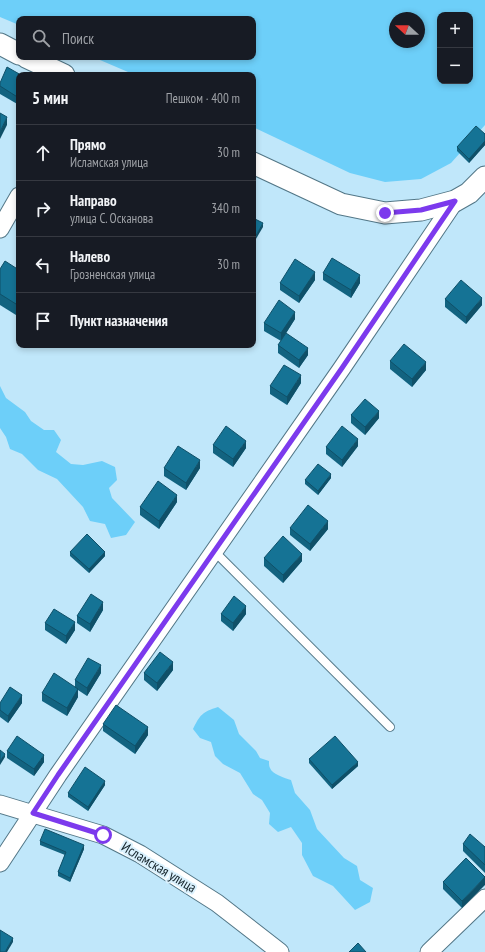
<!DOCTYPE html>
<html lang="ru">
<head>
<meta charset="utf-8">
<style>
  body { margin:0; font-family:"PT Sans Narrow",sans-serif; background:#20242c; color:#f1f3f6 }
  .controls { position:absolute; right:12px; top:12px; display:grid; overflow:hidden; border-radius:8px; box-shadow:0 2px 6px #0003 }
  .controls button { width:36px; height:36px; display:grid; place-items:center; padding:0; border:0; border-bottom:1px solid #363941; background:#171b24; color:#f1f3f6; font:20px sans-serif }
  .compass { position:absolute; left:389px; top:12px; width:36px; height:36px; border-radius:50%; background:#171b24; box-shadow:0 2px 6px #0003; rotate:291deg }
  .stop { position:absolute; width:12px; height:12px; margin:-9px; border:3px solid #7c3aed; border-radius:50%; background:#fff }
  .stop.end { background:#7c3aed; border-color:#fff; box-shadow:0 1px 4px #0008 }
  .list { margin:0; padding:0; list-style:none }
  h2 { display:flex; justify-content:space-between; align-items:center; height:52px; margin:0; padding:0 16px; font-size:17px }
  h2 small { font-size:13px; font-weight:400; color:#9ea1a6 }
  .list li { display:grid; grid-template-columns:26px 1fr auto; gap:12px; align-items:center; box-sizing:border-box; height:56px; padding:0 16px; border-top:1px solid #363941 }
  .list b { display:block; font-size:15px; white-space:nowrap }
  .list p { margin:0; font-size:13px; white-space:nowrap; color:#9ea1a6 }
  .list em { font-size:13px; font-style:normal; color:#9ea1a6 }
  .icon { flex:none; width:22px; height:22px; fill:none; stroke:currentColor; stroke-width:2; stroke-linecap:round; stroke-linejoin:round }
  .map { position:relative; flex:none; width:485px; height:952px; overflow:hidden }
  .search { position:absolute; background:#171b24; box-shadow:0 2px 6px #0003; left:16px; top:16px; width:240px; height:44px; display:flex; align-items:center; gap:10px; box-sizing:border-box; padding:0 14px; border-radius:8px; color:#9ea1a6; font-size:15px }
  .panel { position:absolute; background:#171b24; box-shadow:0 2px 6px #0003; left:16px; top:72px; width:240px; height:276px; border-radius:8px }
  .map>svg:first-child { display:block }
</style>
</head>
<body>
<div class="map">
<svg width="485" height="952" viewBox="0 0 485 952">
  <rect width="100%" height="100%" fill="#c0e7fa"/>
  <g fill="#6dcff9" fill-rule="evenodd">
    <path d="M0,0H485V125L451,163L421,179L385,182L350,173L253,127V75H135L93,57H253V19H19V25L0,17ZM440,15H470V81H440ZM395,18H419V42H395Z"/>
    <polygon points="0,386 6,398 25,412 31,421 44,430 54,430 61,440 56,452 71,464 83,465 102,461 115,467 117,480 109,488 112,498 135,522 126,535 111,538 105,524 90,521 83,507 57,479 38,470 22,454 10,449 6,437 0,428"/>
    <path d="M218,707L234,720L239,734L256,751L260,758L269,761C269,764 269,766 270,768C272,774 285,778 291,780L295,793L310,810L317,829L344,858L357,866L360,880L373,888L370,902L355,910L333,886L313,876L302,855V843L291,827L278,832L269,824L270,813L262,800L253,794L240,773L223,764L215,756L211,742L200,738L193,729C200,715 202,712 218,707Z"/>
  </g>
  <g fill="none" stroke-linecap="round" stroke-linejoin="round">
    <defs>
      <polyline id="service" points="214,551 390,727"/>
      <g id="minor">
        <polyline points="0,229 19,196"/>
        <polyline points="0,804 103,835 140,854 217,903 280,952"/>
        <polyline points="0,863 58,775 342,368 455,201"/>
        <polyline points="429,952 485,898"/>
      </g>
      <g id="tertiary">
        <polyline points="0,44 19,54"/>
        <polyline points="26,57 64,75"/>
        <polyline points="253,163 341,204 385,213 421,210 455,201 469,193 485,177"/>
      </g>
    </defs>
    <use href="#service" stroke="#537787" stroke-width="10"/>
    <use href="#minor" stroke="#537787" stroke-width="19"/>
    <use href="#tertiary" stroke="#537787" stroke-width="23"/>
    <use href="#service" stroke="#fff" stroke-width="8"/>
    <use href="#minor" stroke="#fff" stroke-width="17"/>
    <use href="#tertiary" stroke="#fff" stroke-width="21"/>
  </g>
  <g fill="#126380">
    <polygon points="19,75 19,105 0,94 0,83"/>
    <polygon points="485,134 485,145 469,163 457,151 457,147"/>
    <polygon points="0,269 19,270 16,315 0,305"/>
    <polygon points="323,273 360,283 351,298 323,280"/>
    <polygon points="315,280 299,303 280,290 280,283"/>
    <polygon points="445,299 482,305 466,324 445,307"/>
    <polygon points="295,319 281,341 264,331 264,323"/>
    <polygon points="278,345 308,355 299,368 278,353"/>
    <polygon points="390,361 426,370 412,387 390,369"/>
    <polygon points="301,383 287,405 270,394 270,386"/>
    <polygon points="351,415 379,418 365,435 351,423"/>
    <polygon points="213,445 246,448 233,467 213,453"/>
    <polygon points="358,446 342,467 326,454 326,447"/>
    <polygon points="164,468 200,468 186,490 164,476"/>
    <polygon points="331,478 318,495 305,484 305,480"/>
    <polygon points="177,502 159,529 140,515 140,507"/>
    <polygon points="290,528 328,529 310,551 290,535"/>
    <polygon points="70,552 105,556 89,573 70,556"/>
    <polygon points="264,558 302,561 283,583 264,566"/>
    <polygon points="103,610 90,632 77,623 77,616"/>
    <polygon points="221,614 246,614 233,631 221,621"/>
    <polygon points="45,623 75,630 66,644 45,630"/>
    <polygon points="173,670 157,691 144,680 144,673"/>
    <polygon points="101,673 87,696 78,690 78,697 67,716 42,701 42,693 75,687 75,680"/>
    <polygon points="0,703 22,703 8,723 0,717"/>
    <polygon points="103,724 148,735 135,754 103,731"/>
    <polygon points="7,751 44,762 34,776 7,758"/>
    <polygon points="309,759 358,766 332,789 309,763"/>
    <polygon points="105,785 88,811 68,797 68,793"/>
    <polygon points="40,841 84,849 70,882 58,876 58,872 65,855 40,845"/>
    <polygon points="463,844 485,847 485,873 463,851"/>
    <polygon points="466,858 462,908 443,889 443,882"/>
  </g>
  <g fill="#0f5068">
    <polygon points="7,117 7,125 0,139 0,132"/>
    <polygon points="485,141 485,145 469,163 469,159"/>
    <polygon points="263,223 263,227 253,244 253,241"/>
    <polygon points="315,272 315,280 299,303 299,296"/>
    <polygon points="360,275 360,283 351,298 351,290"/>
    <polygon points="482,298 482,305 466,324 466,317"/>
    <polygon points="19,299 19,310 16,315 16,304"/>
    <polygon points="295,312 295,319 281,341 281,333"/>
    <polygon points="308,348 308,355 299,368 299,360"/>
    <polygon points="426,362 426,370 412,387 412,379"/>
    <polygon points="301,375 301,383 287,405 287,397"/>
    <polygon points="379,411 379,418 365,435 365,427"/>
    <polygon points="358,439 358,446 342,467 342,460"/>
    <polygon points="246,441 246,448 233,467 233,459"/>
    <polygon points="200,460 200,468 186,490 186,483"/>
    <polygon points="331,474 331,478 318,495 318,491"/>
    <polygon points="177,495 177,502 159,529 159,521"/>
    <polygon points="328,521 328,529 310,551 310,544"/>
    <polygon points="105,552 105,556 89,573 89,569"/>
    <polygon points="302,554 302,561 283,583 283,575"/>
    <polygon points="103,602 103,610 90,632 90,624"/>
    <polygon points="246,606 246,614 233,631 233,623"/>
    <polygon points="75,622 75,630 66,644 66,636"/>
    <polygon points="173,662 173,670 157,691 157,683"/>
    <polygon points="101,665 101,673 87,696 87,688"/>
    <polygon points="78,689 78,697 67,716 67,708"/>
    <polygon points="22,695 22,703 8,723 8,716"/>
    <polygon points="148,727 148,735 135,754 135,746"/>
    <polygon points="5,754 5,757 0,765 0,761"/>
    <polygon points="44,755 44,762 34,776 34,769"/>
    <polygon points="358,762 358,766 332,789 332,785"/>
    <polygon points="105,781 105,785 88,811 88,807"/>
    <polygon points="84,845 84,849 70,882 70,878"/>
    <polygon points="485,877 485,885 462,908 462,901"/>
    <polygon points="13,938 13,942 7,952 5,952"/>
  </g>
  <g fill="#157395" stroke="#0f5068">
    <polygon points="7,67 21,75 19,75 19,98 0,86 0,83"/>
    <polygon points="0,113 7,117 0,132"/>
    <polygon points="476,126 485,134 485,141 469,159 457,147"/>
    <polygon points="253,218 263,223 253,241"/>
    <polygon points="332,258 360,275 351,290 323,273"/>
    <polygon points="295,259 315,272 299,296 280,283"/>
    <polygon points="5,261 19,270 19,299 16,304 0,294 0,269"/>
    <polygon points="461,280 482,298 466,317 445,299"/>
    <polygon points="279,300 295,312 281,333 264,323"/>
    <polygon points="286,333 308,348 299,360 278,345"/>
    <polygon points="404,344 426,362 412,379 390,361"/>
    <polygon points="284,365 301,375 287,397 270,386"/>
    <polygon points="365,399 379,411 365,427 351,415"/>
    <polygon points="226,426 246,441 233,459 213,445"/>
    <polygon points="342,426 358,439 342,460 326,447"/>
    <polygon points="178,446 200,460 186,483 164,468"/>
    <polygon points="318,464 331,474 318,491 305,480"/>
    <polygon points="158,481 177,495 159,521 140,507"/>
    <polygon points="308,505 328,521 310,544 290,528"/>
    <polygon points="87,534 105,552 89,569 70,552"/>
    <polygon points="283,536 302,554 283,575 264,558"/>
    <polygon points="91,594 103,602 90,624 77,616"/>
    <polygon points="234,596 246,606 233,623 221,614"/>
    <polygon points="54,609 75,622 66,636 45,623"/>
    <polygon points="160,652 173,662 157,683 144,673"/>
    <polygon points="88,658 101,665 87,688 75,680"/>
    <polygon points="54,673 78,689 67,708 42,693"/>
    <polygon points="10,687 22,695 8,716 0,710 0,703"/>
    <polygon points="116,705 148,727 135,746 103,724"/>
    <polygon points="17,736 44,755 34,769 7,751"/>
    <polygon points="335,736 358,762 332,785 309,759"/>
    <polygon points="0,750 5,754 0,761"/>
    <polygon points="85,767 105,781 88,807 68,793"/>
    <polygon points="45,829 84,845 70,878 58,872 66,852 40,841"/>
    <polygon points="470,834 485,847 485,865 463,844"/>
    <polygon points="466,858 485,877 462,901 443,882"/>
    <polygon points="0,930 13,938 5,952 0,952"/>
    <polygon points="358,943 366,952 349,952"/>
  </g>
  <g fill="none" stroke-linecap="round" stroke-linejoin="round">
    <polyline stroke="#7c3aed" stroke-width="5" points="103,835 33,813 58,775 342,368 455,201 421,210 385,213"/>
  </g>
  <g text-anchor="middle" dominant-baseline="central" stroke-width="4" stroke-linejoin="round" paint-order="stroke">
    <g font-size="14" fill="#132229" stroke="#daf1fd">
      <text transform="translate(159 867) rotate(31)">Исламская улица</text>
    </g>
  </g>
</svg>
<div class="controls">
<button>+</button>
<button>−</button>
</div>
<svg class="compass" viewBox="-18 -18 36 36"><path d="M0-13l5 13h-10z" fill="#e53935"/><path d="M0 13l5-13h-10z" fill="#9ea1a6"/></svg>
<div class="stop" style="left:103px;top:835px"></div>
<div class="stop end" style="left:385px;top:213px"></div>
<div class="search"><svg class="icon" aria-label="search" viewBox="0 0 24 24"><circle cx="10" cy="10" r="6"/><path d="M15 15l6 6"/></svg>Поиск</div>
<section class="panel">
<h2>5 мин<small>Пешком · 400 m</small></h2>
<ul class="list">
<li><svg class="icon" aria-label="ahead" viewBox="0 0 24 24"><path d="M12 20V5M6 11l6-6 6 6"/></svg><div><b>Прямо</b><p>Исламская улица</p></div><em>30 m</em></li>
<li><svg class="icon" aria-label="right" viewBox="0 0 24 24"><path d="M7 20v-9h11M14 6l5 5-5 5"/></svg><div><b>Направо</b><p>улица С. Осканова</p></div><em>340 m</em></li>
<li><svg class="icon" aria-label="left" viewBox="0 0 24 24"><path d="M17 20v-9H6M10 6l-5 5 5 5"/></svg><div><b>Налево</b><p>Грозненская улица</p></div><em>30 m</em></li>
<li><svg class="icon" aria-label="arrive" viewBox="0 0 24 24"><path d="M6 21V4h12l-3 4 3 4H6"/></svg><div><b>Пункт назначения</b></div></li>
</ul>
</section>
</div>
</body>
</html>
